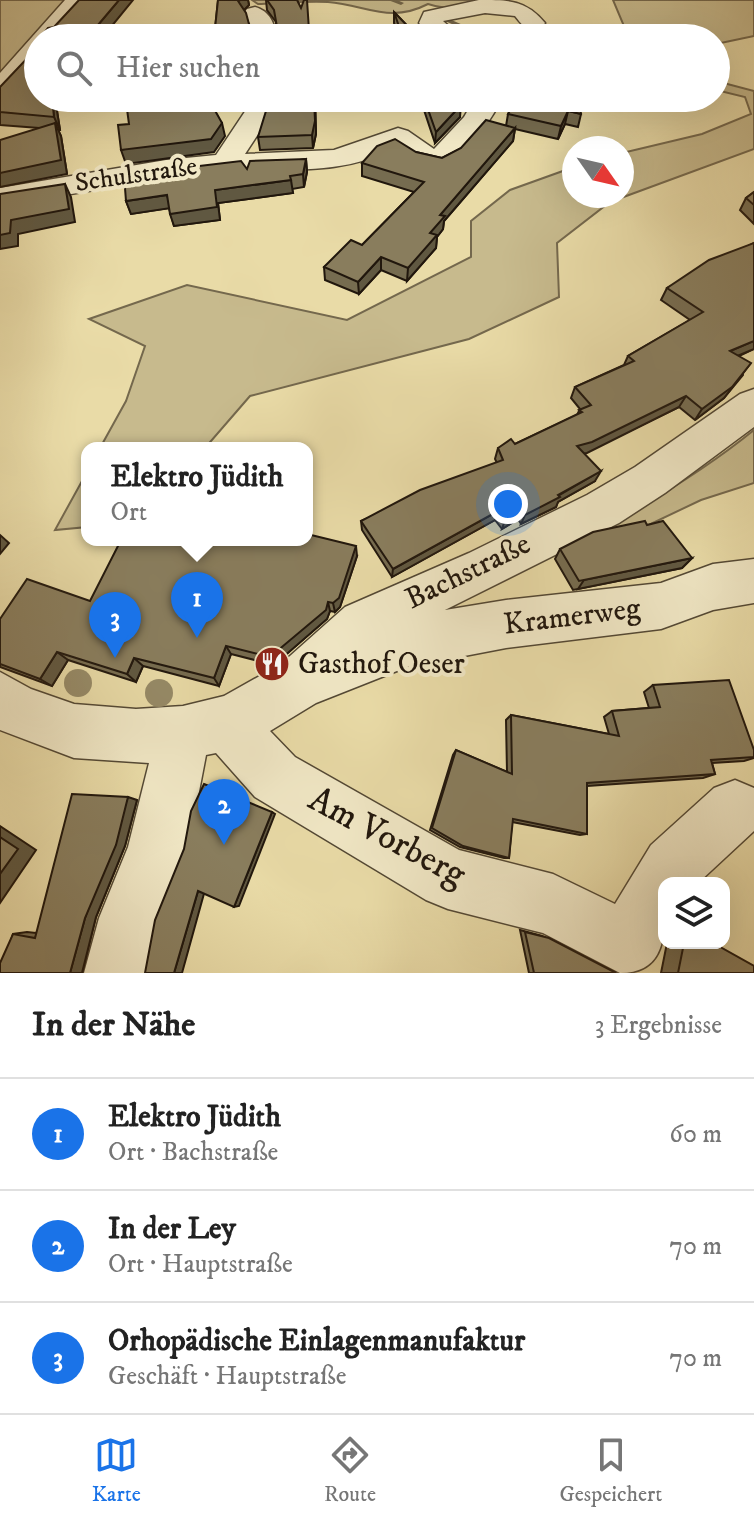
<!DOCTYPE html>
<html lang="de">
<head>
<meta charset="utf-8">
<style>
  body { margin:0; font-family:"IM FELL DW Pica",serif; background:#f2f2f2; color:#222 }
  .controls { position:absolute; right:24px; bottom:24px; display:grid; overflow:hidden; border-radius:16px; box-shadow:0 8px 32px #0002 }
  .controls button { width:72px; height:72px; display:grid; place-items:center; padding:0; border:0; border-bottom:2px solid #e0e0e0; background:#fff; color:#222; font:40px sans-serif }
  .compass { position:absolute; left:562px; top:136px; width:72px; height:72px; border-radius:50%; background:#fff; box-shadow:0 8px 32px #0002; rotate:124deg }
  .you { position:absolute; left:508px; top:504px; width:28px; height:28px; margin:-20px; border:6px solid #fff; border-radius:50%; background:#1a73e8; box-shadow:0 0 0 12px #1a73e833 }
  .badge { display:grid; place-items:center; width:52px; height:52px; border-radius:50%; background:#1a73e8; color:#fff; font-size:26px; font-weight:700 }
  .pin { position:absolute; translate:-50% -66px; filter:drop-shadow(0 2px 4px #0008) }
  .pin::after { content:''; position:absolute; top:42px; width:28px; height:24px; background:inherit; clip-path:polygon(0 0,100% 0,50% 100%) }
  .popup { position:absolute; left:81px; top:442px; width:232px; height:104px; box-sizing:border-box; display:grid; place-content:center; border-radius:16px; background:#fff; filter:drop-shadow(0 2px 6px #0005); font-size:26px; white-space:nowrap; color:#767676 }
  .popup b { font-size:30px; color:#222 }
  .popup::after { content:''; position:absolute; left:50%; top:100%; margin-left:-16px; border:16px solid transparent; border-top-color:#fff }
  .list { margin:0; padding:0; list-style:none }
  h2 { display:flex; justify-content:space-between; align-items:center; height:104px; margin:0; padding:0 32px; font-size:34px }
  h2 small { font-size:26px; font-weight:400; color:#767676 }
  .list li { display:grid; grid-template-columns:52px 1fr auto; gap:24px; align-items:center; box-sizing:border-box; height:112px; padding:0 32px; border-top:2px solid #e0e0e0 }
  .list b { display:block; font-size:30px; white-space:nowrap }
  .list p { margin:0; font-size:26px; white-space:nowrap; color:#767676 }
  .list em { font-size:26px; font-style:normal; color:#767676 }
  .icon { flex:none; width:44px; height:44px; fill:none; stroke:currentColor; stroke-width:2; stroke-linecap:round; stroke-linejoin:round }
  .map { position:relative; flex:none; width:754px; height:973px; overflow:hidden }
  .search { position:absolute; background:#fff; box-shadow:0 8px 32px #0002; left:24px; right:24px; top:24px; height:88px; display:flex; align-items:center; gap:20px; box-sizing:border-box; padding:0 28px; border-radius:44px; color:#767676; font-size:30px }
  .sheet { height:440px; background:#fff }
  nav { display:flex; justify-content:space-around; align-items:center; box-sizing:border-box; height:112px; border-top:2px solid #e0e0e0; background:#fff; font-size:22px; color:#767676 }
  nav a { display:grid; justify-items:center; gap:4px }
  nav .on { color:#1a73e8 }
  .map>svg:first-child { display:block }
</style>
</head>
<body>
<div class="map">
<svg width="754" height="973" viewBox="0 0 754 973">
  <rect width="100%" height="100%" fill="#e9dba7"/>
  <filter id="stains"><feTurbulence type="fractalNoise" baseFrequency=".0025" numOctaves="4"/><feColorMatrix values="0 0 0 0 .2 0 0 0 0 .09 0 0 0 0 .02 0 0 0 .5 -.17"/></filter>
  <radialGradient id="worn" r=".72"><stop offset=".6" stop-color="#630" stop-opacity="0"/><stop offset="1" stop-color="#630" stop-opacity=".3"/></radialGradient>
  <g fill="#c7ba8d" stroke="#74684d" stroke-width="2">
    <polygon points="0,0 71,0 0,79"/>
    <path d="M252,0H499C476,9 451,11 428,4C389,24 367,5 328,2C305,1 281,3 258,4Z"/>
    <polygon points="613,0 754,0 754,36 716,44 716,38 629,38"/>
    <polygon points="716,81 754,91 754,149 610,202 557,243 559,297 469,339 250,396 205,448 100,448 126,401 145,346 89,319 187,285 347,320 471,257 471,221 510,190 574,167 574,196 622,196 622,153 702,134 751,114 745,97 716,90"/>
    <path d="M754,430V483L701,500L638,530L605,536L600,530C655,500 706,469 754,430Z"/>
    <polygon points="87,472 87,527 55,530"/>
  </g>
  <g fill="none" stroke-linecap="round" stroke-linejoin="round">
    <g fill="#70644a" fill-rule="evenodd">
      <polygon points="388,0 397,0 404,3 401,5"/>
      <polygon points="440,15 479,32 480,33 475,34 438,18 437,17"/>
    </g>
    <defs>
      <g id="minor">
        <polygon points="65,0 89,0 57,38 38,38 38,61 9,96 0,98 0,73"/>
        <path d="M479,0C510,0 526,0 545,23L541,28C527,32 523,26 515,16L485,13L443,21L462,38H435L419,23L424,12Z"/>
        <path d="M255,7C270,11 275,24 276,38H252L251,25L243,14L247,9Z"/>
        <path d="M249,98H277L274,110L245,154L334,150L398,128L408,131L434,149L464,117L475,98H503C493,115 462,167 441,168C425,168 408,159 395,149C333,178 283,166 220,173C146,180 73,194 0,206V188L166,160L216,155L246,110Z"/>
        <path d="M754,389V427L665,493L619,523L445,610L506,600L661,583L713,564L754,559V603L713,610L661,629L506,648L407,667L316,703L270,731L295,757L459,850L553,874L615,904L651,845L714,788L735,780L754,788V831L698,883H664C664,921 673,973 620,973L543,933L448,909L426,900L255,797L216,753L206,755L188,849L161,918L150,973H84L99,918L128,847L149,763L74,758L0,730V672L31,689L74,704L136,709L183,706L224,696L281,664L345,607L469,553L587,495L635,467L740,394Z"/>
      </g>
    </defs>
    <use href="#minor" stroke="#534834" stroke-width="3"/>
    <use href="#minor" fill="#f1e8c6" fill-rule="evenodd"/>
  </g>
  <g fill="#968a67">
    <circle cx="78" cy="683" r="14"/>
    <circle cx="159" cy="693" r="14"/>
  </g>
  <g fill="#766c50" stroke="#21170d" stroke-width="2">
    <polygon points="218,0 248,0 249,5 244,10 250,28 276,27 276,22 267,10 266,0 297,0 309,30 214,38"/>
    <polygon points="394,12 419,38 399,38 394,23"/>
    <polygon points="0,87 55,98 60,130 58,130 61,136 67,174 39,128 0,125"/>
    <polygon points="315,98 316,134 313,148 260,150 258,137"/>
    <polygon points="420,98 459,98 460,117 435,143"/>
    <polygon points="517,98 581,114 578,127 565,124 558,139 515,129 513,141 444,221 443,229 437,237 436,248 407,281 381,270 359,294 325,280 324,267 362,245 414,192 362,176 362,163 416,152 442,158 506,126 508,114"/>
    <polygon points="306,159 307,172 304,187 292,189 293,193 218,203 220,220 174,226 169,208 131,214 126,201 247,169"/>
    <polygon points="754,192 754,224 740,210 746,198"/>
    <polygon points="754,243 754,349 739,356 743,375 724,398 695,420 679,407 584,453 595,481 558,502 556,507 521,524 518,519 502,529 495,520 392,577 362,530 361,521 497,463 495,459 498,448 515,444 577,415 580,409 571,398 575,387 624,365 628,356 690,320 661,300 667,288"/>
    <polygon points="647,525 692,558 682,568 573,590 555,559 560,549"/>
    <polygon points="357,556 340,607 335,612 330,611 327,619 274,665 231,654 219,686 143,666 136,682 68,660 52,686 0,667 0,619 90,601"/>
    <polygon points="653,685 754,758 744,761 712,763 715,774 703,778 587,786 587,834 580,835 512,822 509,858 504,858 460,847 430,830 453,755 456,750 507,772 506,720 511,715 609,734 604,717 612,711 649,708 644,692"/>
    <polygon points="137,800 125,846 96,917 82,973 0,973 13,934 27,932 36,933"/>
    <polygon points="520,930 542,936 616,973 529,973"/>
    <polygon points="667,943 713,943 754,973 661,973"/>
  </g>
  <g fill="#605841" stroke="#21170d" stroke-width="2">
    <polygon points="119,0 133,0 102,38 87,38"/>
    <polygon points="240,0 248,0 249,5 240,14 238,1"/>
    <polygon points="52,98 55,98 60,130 54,117"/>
    <polygon points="315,98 316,134 313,148 312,135"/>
    <polygon points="461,105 460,117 435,143 436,132"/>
    <polygon points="568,111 565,124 558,139 561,126"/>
    <polygon points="55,123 61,136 67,174 0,187 0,173"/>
    <polygon points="222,123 225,136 214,152 126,164 121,150"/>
    <polygon points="515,128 513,141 444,221 443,229 437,237 436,248 407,281 408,268 440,215"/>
    <polygon points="306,159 307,172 304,187 303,174"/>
    <polygon points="291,180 293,193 218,203 220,220 174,226 170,214 215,190"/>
    <polygon points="65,184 71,197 75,222 18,234 18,246 0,249 0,235 11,220"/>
    <polygon points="167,195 171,208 131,214 126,201"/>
    <polygon points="381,257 381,270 359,294 358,282"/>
    <polygon points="754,341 754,349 723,362 730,351"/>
    <polygon points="751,363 724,398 695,420 702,409"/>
    <polygon points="686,396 679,407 587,453 572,456 577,446"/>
    <polygon points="601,471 595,481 558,502 556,507 521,524 525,515"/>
    <polygon points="521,510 518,519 502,529 505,520"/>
    <polygon points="498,511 495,520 392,577 393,569"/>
    <polygon points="0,535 9,543 0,554"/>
    <polygon points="356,546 357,556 340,607 335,612 333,603"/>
    <polygon points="692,558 682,568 578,589 584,580"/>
    <polygon points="328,602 330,611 327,619 274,665 270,657"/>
    <polygon points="226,646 231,654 219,686 214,678"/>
    <polygon points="57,652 68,660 52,686 40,679"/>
    <polygon points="134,658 143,666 136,682 127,674"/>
    <polygon points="128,797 137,800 125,846 96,917 82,973 70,973 85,918"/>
    <polygon points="272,812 275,814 239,906 234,907"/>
    <polygon points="0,826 36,850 0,903"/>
    <polygon points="205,890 182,973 174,973 198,891"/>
  </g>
  <g fill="#897d5d" stroke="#21170d" stroke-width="2">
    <polygon points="79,0 119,0 87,38 40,38 48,28 54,27"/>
    <polygon points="218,0 240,0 238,1 246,13 250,28 277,27 274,10 267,0 297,0 301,8 304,0 307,0 309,30 311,30 312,38 214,38"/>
    <polygon points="394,12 419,38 403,38"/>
    <polygon points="38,40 38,98 52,98 54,117 0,112 0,87 35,50 36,42"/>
    <polygon points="206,98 208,98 222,123 211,139 121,150 118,125 129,124 127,109"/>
    <polygon points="275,98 314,98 315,121 312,135 258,137 266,111"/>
    <polygon points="424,98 459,98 461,105 436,132"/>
    <polygon points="517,98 579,98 581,114 568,111 561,126 508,114"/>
    <polygon points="486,120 515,128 440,215 445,216 430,233 437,235 408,268 381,257 358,282 324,267 351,240 362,245 424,182 362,163 377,146 395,139 416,152 442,158 461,148"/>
    <polygon points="55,123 61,160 0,173 0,140"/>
    <polygon points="306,159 303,174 290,176 291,180 215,190 217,207 170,214 167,195 126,201 124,175 241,161 247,169 250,161"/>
    <polygon points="65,184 69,209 11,220 10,233 0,235 0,194"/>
    <polygon points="754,192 754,205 746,198"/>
    <polygon points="754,243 754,341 730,351 751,363 732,387 702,409 686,396 592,442 577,446 601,471 558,495 560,497 525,515 521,510 505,520 498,511 393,569 361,521 420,490 503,460 498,448 511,439 515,444 582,412 579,410 591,405 575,387 634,361 628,356 703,312 667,288 709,260"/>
    <polygon points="645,521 647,525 663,521 692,558 579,581 560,549 593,532"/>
    <polygon points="307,534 356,546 339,598 333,603 328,602 326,610 270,657 226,646 214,678 134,658 127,674 57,652 40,679 0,664 0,619 27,579 90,601 121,540 162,540 173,542 173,540 307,540"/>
    <polygon points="729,680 754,750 754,757 711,760 715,774 587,783 587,834 513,819 509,858 463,846 432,828 456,750 512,774 511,715 619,736 612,711 660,707 653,685"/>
    <polygon points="204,784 272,812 234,907 198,891 174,973 145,973 155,920 184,849 191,811"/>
    <polygon points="72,794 128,797 116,845 85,918 70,973 0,973 0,963 13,934 35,938"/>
    <polygon points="0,837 18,849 0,874"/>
    <polygon points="525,932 549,938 616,973 534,973"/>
    <polygon points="684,943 713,943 754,966 754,973 678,973"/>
  </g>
  <defs>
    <symbol id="restaurant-disc" viewBox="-11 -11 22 22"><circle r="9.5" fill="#8f2418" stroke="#f1e8c6"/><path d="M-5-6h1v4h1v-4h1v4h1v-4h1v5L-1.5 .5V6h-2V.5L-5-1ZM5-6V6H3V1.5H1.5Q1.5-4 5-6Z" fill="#fff"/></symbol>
  </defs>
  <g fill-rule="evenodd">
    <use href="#restaurant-disc" x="252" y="644" width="40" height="40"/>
  </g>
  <g text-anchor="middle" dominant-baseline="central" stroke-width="8" stroke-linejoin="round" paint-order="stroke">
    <g font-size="26" fill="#21170d" stroke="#f1e8c6">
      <text transform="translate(136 175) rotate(-8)">Schulstraße</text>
    </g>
    <g font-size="30" fill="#21170d" stroke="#f1e8c6">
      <text transform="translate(468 572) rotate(-26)">Bachstraße</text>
      <text transform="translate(572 617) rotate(-7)">Kramerweg</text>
    </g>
    <g font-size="30" fill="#21170d" stroke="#f1e8c6" text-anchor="start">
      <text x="298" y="664">Gasthof Oeser</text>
    </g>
    <g font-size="36" fill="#21170d" stroke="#f1e8c6">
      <text transform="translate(387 837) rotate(28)">Am Vorberg</text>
    </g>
  </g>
  <rect width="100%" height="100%" filter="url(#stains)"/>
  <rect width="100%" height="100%" fill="url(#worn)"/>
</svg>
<div class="controls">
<button><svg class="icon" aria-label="layers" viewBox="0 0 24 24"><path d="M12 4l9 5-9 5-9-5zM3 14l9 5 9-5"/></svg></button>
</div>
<svg class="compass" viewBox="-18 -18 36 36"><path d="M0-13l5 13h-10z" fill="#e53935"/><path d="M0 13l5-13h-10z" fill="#767676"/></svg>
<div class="you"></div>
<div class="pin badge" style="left:197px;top:638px">1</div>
<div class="popup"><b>Elektro Jüdith</b>Ort</div>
<div class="pin badge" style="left:224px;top:845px">2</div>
<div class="pin badge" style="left:115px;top:658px">3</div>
<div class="search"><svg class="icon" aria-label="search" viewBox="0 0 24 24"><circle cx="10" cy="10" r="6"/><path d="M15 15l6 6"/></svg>Hier suchen</div>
</div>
<section class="sheet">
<h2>In der Nähe<small>3 Ergebnisse</small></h2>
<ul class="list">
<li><span class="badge">1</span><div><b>Elektro Jüdith</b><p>Ort · Bachstraße</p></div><em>60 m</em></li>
<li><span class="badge">2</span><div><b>In der Ley</b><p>Ort · Hauptstraße</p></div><em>70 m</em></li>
<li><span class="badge">3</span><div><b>Orhopädische Einlagenmanufaktur</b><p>Geschäft · Hauptstraße</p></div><em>70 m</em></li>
</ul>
</section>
<nav>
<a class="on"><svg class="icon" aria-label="map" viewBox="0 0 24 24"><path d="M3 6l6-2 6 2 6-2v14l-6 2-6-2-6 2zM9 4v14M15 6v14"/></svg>Karte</a>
<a><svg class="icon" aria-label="directions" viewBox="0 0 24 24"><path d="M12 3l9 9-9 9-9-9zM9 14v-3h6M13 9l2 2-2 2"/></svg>Route</a>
<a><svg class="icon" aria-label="saved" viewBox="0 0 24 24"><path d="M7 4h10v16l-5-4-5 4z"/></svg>Gespeichert</a>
</nav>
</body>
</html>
